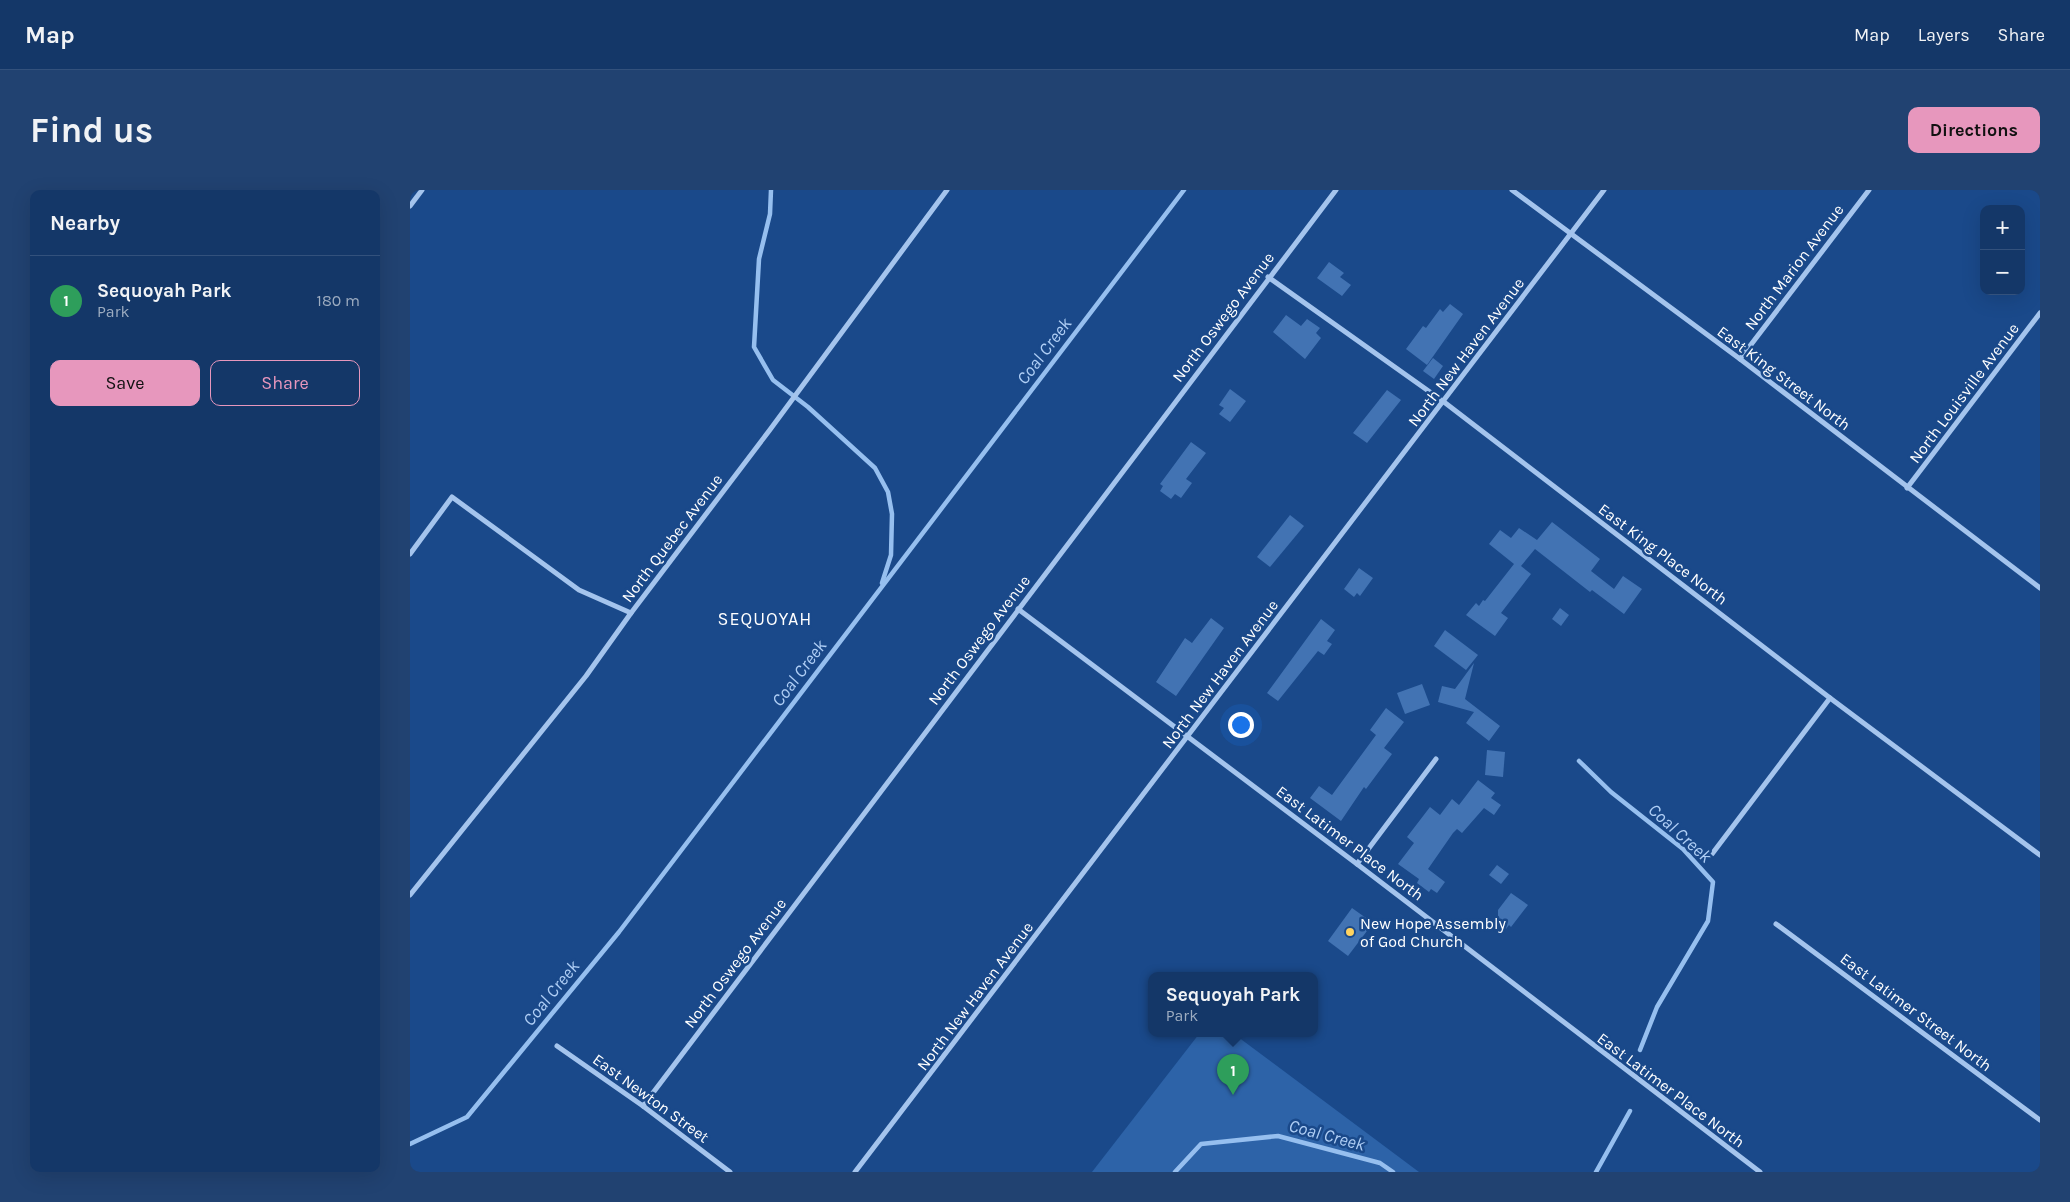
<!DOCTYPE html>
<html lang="en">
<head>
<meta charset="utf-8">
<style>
  body { margin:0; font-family:Karla,sans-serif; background:#214271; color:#f1f3f6 }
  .controls { position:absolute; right:15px; top:15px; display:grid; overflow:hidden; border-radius:10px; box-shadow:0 5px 20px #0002 }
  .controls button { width:45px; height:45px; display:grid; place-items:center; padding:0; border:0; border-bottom:1px solid #33517c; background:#143768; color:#f1f3f6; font:25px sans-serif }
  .you { position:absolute; left:830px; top:534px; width:18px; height:18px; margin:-12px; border:4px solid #fff; border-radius:50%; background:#1a73e8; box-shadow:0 0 0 8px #1a73e833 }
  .badge { display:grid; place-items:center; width:32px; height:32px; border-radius:50%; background:#e797bd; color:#fff; font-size:16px; font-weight:700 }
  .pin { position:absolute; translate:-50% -41px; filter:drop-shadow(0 1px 2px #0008) }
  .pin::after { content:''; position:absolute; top:26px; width:18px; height:15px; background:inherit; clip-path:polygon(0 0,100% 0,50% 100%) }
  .popup { position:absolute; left:738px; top:782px; width:170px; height:65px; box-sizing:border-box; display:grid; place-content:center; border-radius:10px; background:#143768; filter:drop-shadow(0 1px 4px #0005); font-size:16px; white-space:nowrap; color:#9dacc0 }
  .popup b { font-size:19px; color:#f1f3f6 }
  .popup::after { content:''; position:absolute; left:50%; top:100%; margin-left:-10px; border:10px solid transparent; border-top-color:#143768 }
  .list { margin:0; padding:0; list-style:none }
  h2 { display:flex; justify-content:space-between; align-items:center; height:65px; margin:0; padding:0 20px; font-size:21px }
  h2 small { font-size:16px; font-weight:400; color:#9dacc0 }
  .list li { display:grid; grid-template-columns:32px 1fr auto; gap:15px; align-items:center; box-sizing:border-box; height:90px; padding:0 20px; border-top:1px solid #33517c }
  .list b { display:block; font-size:19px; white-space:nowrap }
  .list p { margin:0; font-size:16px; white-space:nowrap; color:#9dacc0 }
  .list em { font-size:16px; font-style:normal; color:#9dacc0 }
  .actions { display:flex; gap:10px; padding:15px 20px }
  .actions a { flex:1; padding:11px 0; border:1px solid #e797bd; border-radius:10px; text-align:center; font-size:18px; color:#e797bd }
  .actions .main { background:#e797bd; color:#111 }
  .map { position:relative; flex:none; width:1630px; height:982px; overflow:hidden; border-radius:10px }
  header { display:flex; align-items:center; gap:30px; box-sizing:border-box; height:70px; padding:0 25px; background:#143768; border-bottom:1px solid #33517c }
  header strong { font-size:24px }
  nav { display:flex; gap:28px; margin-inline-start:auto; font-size:18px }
  .intro { display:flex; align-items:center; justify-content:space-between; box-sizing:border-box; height:120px; padding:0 30px }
  h1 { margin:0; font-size:35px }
  .button { padding:12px 22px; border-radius:10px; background:#e797bd; color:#111; font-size:18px; font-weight:700 }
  main { display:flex; gap:30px; padding:0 30px }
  aside { flex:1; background:#143768; border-radius:10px; box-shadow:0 5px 20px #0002 }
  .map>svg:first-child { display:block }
</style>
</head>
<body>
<header>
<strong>Map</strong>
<nav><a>Map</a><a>Layers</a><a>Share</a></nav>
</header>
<div class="intro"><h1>Find us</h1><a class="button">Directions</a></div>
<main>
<aside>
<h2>Nearby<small></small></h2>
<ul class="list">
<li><span class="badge" style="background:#2e9e5b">1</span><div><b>Sequoyah Park</b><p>Park</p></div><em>180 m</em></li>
</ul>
<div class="actions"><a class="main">Save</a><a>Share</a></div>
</aside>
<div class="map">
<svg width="1630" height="982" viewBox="0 0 1630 982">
  <rect width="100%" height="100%" fill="#1a498a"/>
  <polygon fill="#2d63a8" points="789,844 824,844 1009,982 682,982"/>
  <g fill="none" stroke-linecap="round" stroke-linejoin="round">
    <g stroke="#96bfef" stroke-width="4.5">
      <polyline points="361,0 360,24 349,69 344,157 363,190 398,217 465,278 478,302 482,324 481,365 472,393"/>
      <polyline points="1169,571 1201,602 1273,659 1303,692 1298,731 1247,817 1230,860"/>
      <polyline points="0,954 57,927 209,742 774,0"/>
      <polyline points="765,982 791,954 868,946 970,973 983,982"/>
      <polyline points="1186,982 1220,921"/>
    </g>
  </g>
  <g fill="#4273b3">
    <polygon points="919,72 934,83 930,87 941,95 932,106 907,88"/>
    <polygon points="1040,114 1053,124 1017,175 996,159 1013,136 1016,138 1030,119 1033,122"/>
    <polygon points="876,125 891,136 897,129 910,138 906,143 911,148 895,169 863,142"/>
    <polygon points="1023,168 1033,176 1024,189 1013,181"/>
    <polygon points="820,199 836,211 820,232 809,224 814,218 809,215"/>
    <polygon points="977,200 991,210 957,253 943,243"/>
    <polygon points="781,252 796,263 776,289 782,293 771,308 765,304 761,309 750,301 753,296 750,294"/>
    <polygon points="880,325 894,336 860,377 847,367"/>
    <polygon points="1142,332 1190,369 1181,381 1204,399 1213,386 1232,399 1214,424 1182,400 1180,402 1125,359 1111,376 1121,384 1091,423 1098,428 1085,446 1056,425 1066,413 1069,416 1073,410 1075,411 1104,374 1079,354 1090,340 1101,348 1109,338 1127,350"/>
    <polygon points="949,378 963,388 950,406 947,403 944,407 934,399"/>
    <polygon points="1150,418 1159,425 1151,436 1142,429"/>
    <polygon points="801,428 814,438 766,506 746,492 775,448 782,453"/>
    <polygon points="911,429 925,440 917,451 922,454 914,465 908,461 868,511 857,503"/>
    <polygon points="1035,440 1068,465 1056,480 1024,456"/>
    <polygon points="1064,473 1055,509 1090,536 1079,551 1056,533 1064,522 1028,512 1032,496 1045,499"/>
    <polygon points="1012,494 1020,515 995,524 987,503"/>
    <polygon points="976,518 994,532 974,558 982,564 956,599 954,597 931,631 900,608 909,596 922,605 966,545 960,540"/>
    <polygon points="1077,560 1095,562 1093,587 1075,585"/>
    <polygon points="1068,590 1085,603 1081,608 1091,615 1084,625 1074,618 1052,643 1047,639 1043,643 1018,679 1035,692 1027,703 1021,699 1019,702 1007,693 1009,689 988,674 1004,653 997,647 1020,617 1030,625 1042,609 1049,615"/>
    <polygon points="1087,675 1099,684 1091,694 1079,685"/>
    <polygon points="1101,703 1118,715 1101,737 1099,735 1096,739 1085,730 1088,726 1088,720"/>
    <polygon points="942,718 963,733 938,766 918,751"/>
  </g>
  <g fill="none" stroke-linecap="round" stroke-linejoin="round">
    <g stroke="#a4c4ed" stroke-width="5">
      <polyline points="1102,0 1330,169 1630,398"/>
      <polyline points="0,16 12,0"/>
      <polyline points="858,87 1034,212 1420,508 1630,665"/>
      <polyline points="1330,169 1459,0"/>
      <polyline points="1497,298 1630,123"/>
      <polyline points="0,364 42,307 169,400 221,423"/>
      <polyline points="608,419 947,674 1350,982"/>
      <polyline points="1302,664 1420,508"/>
      <polyline points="947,674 1026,569"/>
      <polyline points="0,705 176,486 221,423 359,241 537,0"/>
      <polyline points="1366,734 1630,930"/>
      <polyline points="147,856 233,916 320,982"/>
      <polyline points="233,916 926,0"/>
      <polyline points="445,982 1194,0"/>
    </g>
  </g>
  <circle fill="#ffd360" stroke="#1a498a" stroke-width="2" cx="940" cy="742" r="5"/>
  <g text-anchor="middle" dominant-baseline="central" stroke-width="5" stroke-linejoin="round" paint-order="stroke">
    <g font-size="16" fill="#fff" stroke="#1a498a">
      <text transform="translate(1384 77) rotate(-53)">North Marion Avenue</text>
      <text transform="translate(813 127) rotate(-53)">North Oswego Avenue</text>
      <text transform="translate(1056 162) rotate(-53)">North New Haven Avenue</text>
      <text transform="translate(1374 188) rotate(37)">East King Street North</text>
      <text transform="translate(1554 203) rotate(-53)">North Louisville Avenue</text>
      <text transform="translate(262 348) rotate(-53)">North Quebec Avenue</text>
      <text transform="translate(1253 364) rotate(37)">East King Place North</text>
      <text transform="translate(569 450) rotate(-53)">North Oswego Avenue</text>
      <text transform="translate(810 484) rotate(-53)">North New Haven Avenue</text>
      <text transform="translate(940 653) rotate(37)">East Latimer Place North</text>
      <text transform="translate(325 773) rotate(-53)">North Oswego Avenue</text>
      <text transform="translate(565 806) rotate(-53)">North New Haven Avenue</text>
      <text transform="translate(1506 822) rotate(37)">East Latimer Street North</text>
      <text transform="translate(1261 900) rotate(37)">East Latimer Place North</text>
      <text transform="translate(241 908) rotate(36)">East Newton Street</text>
    </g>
    <g font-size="16" fill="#fff" stroke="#1a498a" text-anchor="start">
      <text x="950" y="733">New Hope Assembly<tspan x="950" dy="18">of God Church</tspan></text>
    </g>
    <g font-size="18" font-style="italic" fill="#afcef5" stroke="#1a498a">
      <text transform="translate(634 161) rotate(-53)">Coal Creek</text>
      <text transform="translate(389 483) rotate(-53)">Coal Creek</text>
      <text transform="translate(1270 643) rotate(42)">Coal Creek</text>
      <text transform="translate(141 803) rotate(-51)">Coal Creek</text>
      <text transform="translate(917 945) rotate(15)">Coal Creek</text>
    </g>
    <g font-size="18" letter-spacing="1" fill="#fff" stroke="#1a498a">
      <text x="355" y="429">SEQUOYAH</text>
    </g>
  </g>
</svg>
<div class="controls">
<button>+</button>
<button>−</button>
</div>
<div class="you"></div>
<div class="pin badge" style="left:823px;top:905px;background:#2e9e5b">1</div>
<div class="popup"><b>Sequoyah Park</b>Park</div>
</div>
</main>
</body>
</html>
